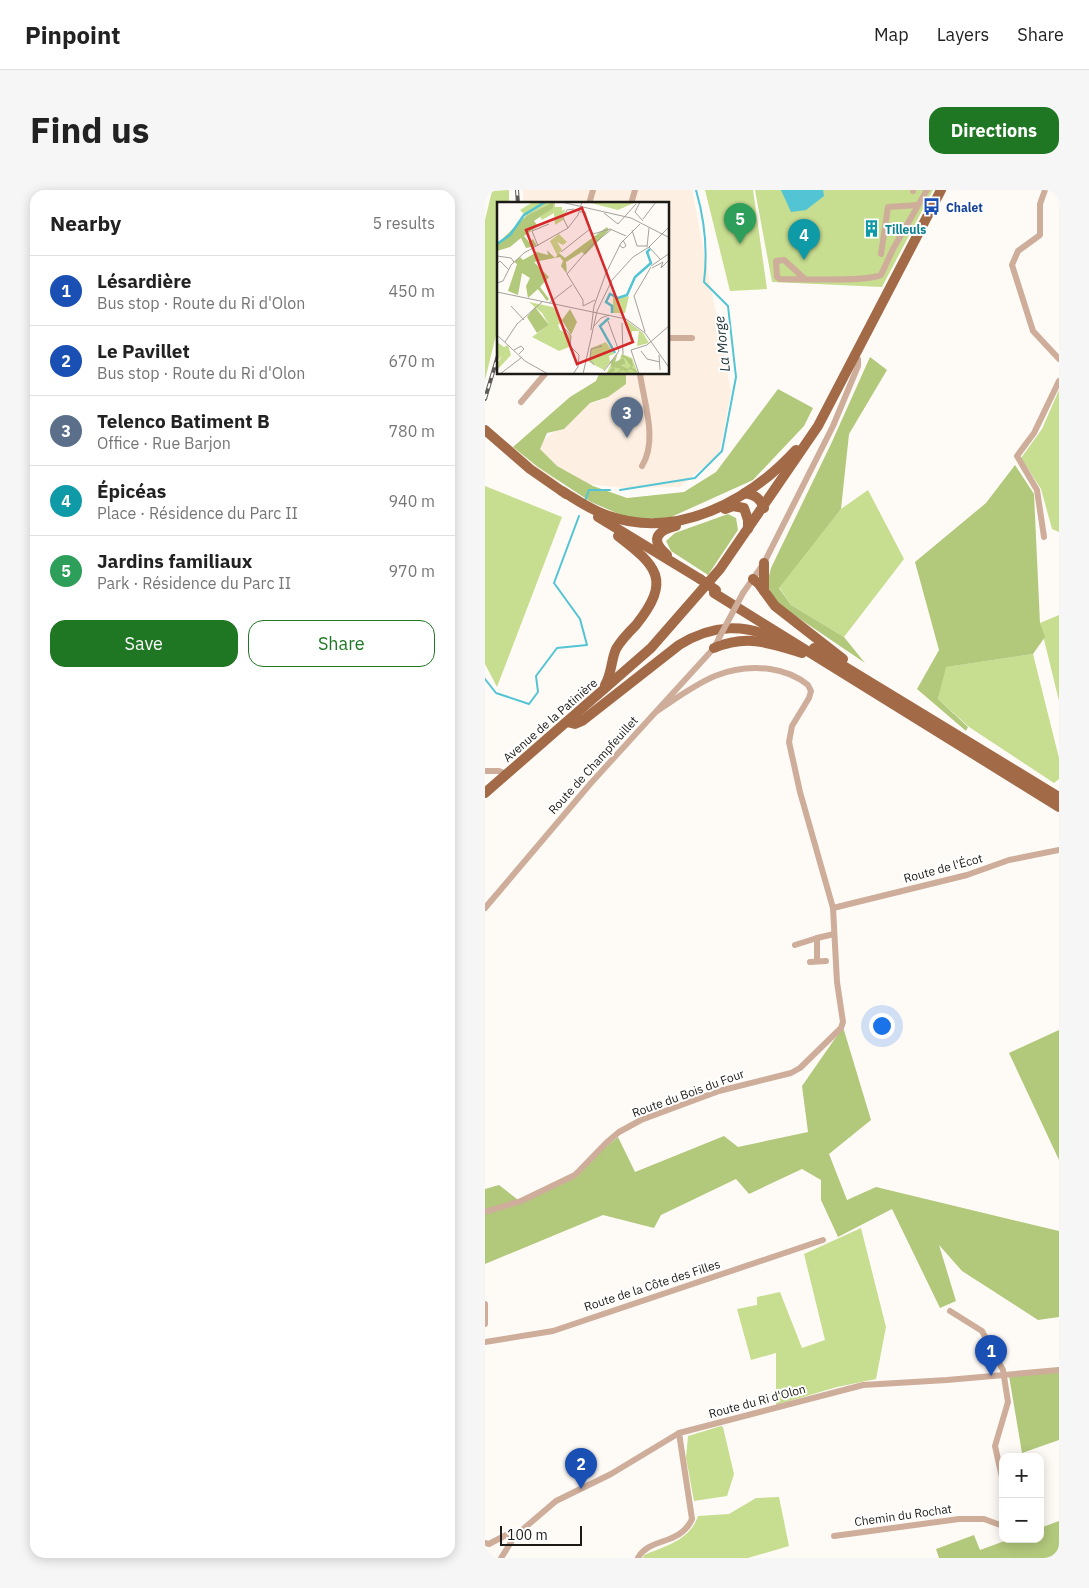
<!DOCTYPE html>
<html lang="en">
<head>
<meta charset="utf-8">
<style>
  body { margin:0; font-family:"IBM Plex Sans",sans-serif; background:#f6f6f6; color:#222 }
  .controls { position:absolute; right:15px; bottom:15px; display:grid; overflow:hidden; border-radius:10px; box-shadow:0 2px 12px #0003 }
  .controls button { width:45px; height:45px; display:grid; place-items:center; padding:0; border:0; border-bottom:1px solid #e0e0e0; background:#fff; color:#222; font:25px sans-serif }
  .scale { position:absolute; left:15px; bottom:12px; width:82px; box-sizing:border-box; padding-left:5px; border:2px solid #1c1a16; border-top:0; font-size:14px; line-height:18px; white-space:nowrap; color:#1c1a16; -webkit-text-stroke:4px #fff; paint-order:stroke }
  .you { position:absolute; left:396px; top:835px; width:18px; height:18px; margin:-12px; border:4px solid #fff; border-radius:50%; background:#1a73e8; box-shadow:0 0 0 8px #1a73e833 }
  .badge { display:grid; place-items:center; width:32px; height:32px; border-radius:50%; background:#207723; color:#fff; font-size:16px; font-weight:700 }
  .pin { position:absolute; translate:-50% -41px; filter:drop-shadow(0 1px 2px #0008) }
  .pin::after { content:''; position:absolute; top:26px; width:18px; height:15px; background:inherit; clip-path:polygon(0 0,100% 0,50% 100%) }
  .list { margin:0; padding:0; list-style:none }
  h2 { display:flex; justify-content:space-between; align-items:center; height:65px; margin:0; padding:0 20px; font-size:21px }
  h2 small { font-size:16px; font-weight:400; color:#767676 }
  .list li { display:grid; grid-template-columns:32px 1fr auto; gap:15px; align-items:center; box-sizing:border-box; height:70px; padding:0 20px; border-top:1px solid #e0e0e0 }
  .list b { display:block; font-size:19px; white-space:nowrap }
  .list p { margin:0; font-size:16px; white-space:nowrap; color:#767676 }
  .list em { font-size:16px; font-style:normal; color:#767676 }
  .actions { display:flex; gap:10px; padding:15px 20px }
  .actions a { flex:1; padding:11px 0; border:1px solid #207723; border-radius:15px; text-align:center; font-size:18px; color:#207723 }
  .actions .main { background:#207723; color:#fff }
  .map { position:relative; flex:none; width:574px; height:1368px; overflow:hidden; border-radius:15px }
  header { display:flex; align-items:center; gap:30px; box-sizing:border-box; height:70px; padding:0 25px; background:#fff; border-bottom:1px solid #e0e0e0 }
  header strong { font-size:24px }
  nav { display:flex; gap:28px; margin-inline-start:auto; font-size:18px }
  .intro { display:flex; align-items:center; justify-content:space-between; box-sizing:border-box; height:120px; padding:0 30px }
  h1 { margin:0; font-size:35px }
  .button { padding:12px 22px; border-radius:15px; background:#207723; color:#fff; font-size:18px; font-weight:700 }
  main { display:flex; gap:30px; padding:0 30px }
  aside { flex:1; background:#fff; border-radius:15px; box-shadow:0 2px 12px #0003 }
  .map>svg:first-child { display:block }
</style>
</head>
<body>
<header>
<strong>Pinpoint</strong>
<nav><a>Map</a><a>Layers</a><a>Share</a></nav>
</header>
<div class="intro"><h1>Find us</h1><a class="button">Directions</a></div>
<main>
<aside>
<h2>Nearby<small>5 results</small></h2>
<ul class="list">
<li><span class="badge" style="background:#1a4fb4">1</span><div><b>Lésardière</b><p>Bus stop · Route du Ri d'Olon</p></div><em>450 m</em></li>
<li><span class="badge" style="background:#1a4fb4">2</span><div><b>Le Pavillet</b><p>Bus stop · Route du Ri d'Olon</p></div><em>670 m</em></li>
<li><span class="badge" style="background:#5c6f8a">3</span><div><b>Telenco Batiment B</b><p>Office · Rue Barjon</p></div><em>780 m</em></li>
<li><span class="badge" style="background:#0f9aa8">4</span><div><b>Épicéas</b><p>Place · Résidence du Parc II</p></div><em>940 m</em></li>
<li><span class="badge" style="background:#2e9e5b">5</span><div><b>Jardins familiaux</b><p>Park · Résidence du Parc II</p></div><em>970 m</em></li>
</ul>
<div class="actions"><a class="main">Save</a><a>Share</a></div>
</aside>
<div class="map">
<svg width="574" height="1368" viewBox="0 0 574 1368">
  <rect width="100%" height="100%" fill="#fefbf7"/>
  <polygon fill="#fdefe1" points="38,0 207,0 246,202 234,265 194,297 139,298 66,290 28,257 47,259 74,238 97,216 120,209 131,197 128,184 184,184 184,14 39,14"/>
  <g fill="#c7dd8f">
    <polygon points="24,0 24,14 14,14 14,133 0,190 0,30 7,1"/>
    <polygon points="220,0 268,0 282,99 245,101"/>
    <polygon points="270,0 448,0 397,97 287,92"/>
    <polygon points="574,200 574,342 567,339 556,299 536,268 557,239"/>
    <polygon points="0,296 77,327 12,497 0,474"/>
    <polygon points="383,300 419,369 359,447 306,415 294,397 356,319"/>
    <polygon points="574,425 574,511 555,433"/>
    <polygon points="548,464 574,568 574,589 569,593 484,537 453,509 460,477"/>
    <polygon points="376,1038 401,1137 391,1189 352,1197 291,1215 291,1163 266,1170 252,1119 272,1115 272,1107 295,1102 317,1158 340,1150 319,1064"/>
    <polygon points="236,1236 238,1237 249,1284 242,1306 209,1311 201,1268 203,1246"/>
    <path d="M294,1307L304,1356L263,1368H158L159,1365C181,1356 205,1350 213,1326L244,1324L271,1308Z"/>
  </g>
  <g fill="#b2c87b">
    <polygon points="385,167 402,180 364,244 356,319 294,398 306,415 359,447 380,473 290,412 282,394 286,378 346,254"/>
    <polygon points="114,184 141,184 141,194 123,207 105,213 79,239 62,243 55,259 72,276 108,296 142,308 199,302 231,282 293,199 328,218 319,236 268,290 184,328 143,328 106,312 53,277 28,257 85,207 111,191"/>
    <polygon points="530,275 549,304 555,433 560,447 548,464 461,477 453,509 483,537 481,541 432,499 454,460 430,372 501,313"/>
    <polygon points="243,324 251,328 253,340 223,385 186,361 181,351 190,343"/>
    <polygon points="358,837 386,930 344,964 362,1010 391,997 574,1041 574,1127 553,1130 477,1081 454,1055 471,1111 455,1118 407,1019 353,1047 336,1010 336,990 317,979 264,1004 251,989 176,1025 169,1038 118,1025 0,1074 0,999 14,995 37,1013 88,983 133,947 150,982 239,946 253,957 323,942 317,896"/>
    <polygon points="574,840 574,970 524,863"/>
    <polygon points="574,1181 574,1250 537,1263 524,1186"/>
    <polygon points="574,1331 574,1368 454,1368 451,1359 489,1345 495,1360 525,1349 555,1349 555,1338"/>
  </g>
  <polygon fill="#52c4d3" points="296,0 338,0 339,6 321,20 306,22"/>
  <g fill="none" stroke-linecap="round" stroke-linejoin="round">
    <g stroke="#52c4d3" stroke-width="2">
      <path d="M135,300L210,288L237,261L251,187L243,116L219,92C223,60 220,31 211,0"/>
      <polyline points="100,311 104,300 125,300"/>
      <polyline points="0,489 11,503 44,514 53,502 51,486 72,458 102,455 95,429 69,393 94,326"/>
    </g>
    <g stroke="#cead9a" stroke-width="6">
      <polyline points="560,0 555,14 555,45 533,61 527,75 548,141 574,169"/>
      <polyline points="428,1 428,0"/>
      <polyline points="104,14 108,0"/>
      <polyline points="146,14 150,0"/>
      <polyline points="396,64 403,17 433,15"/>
      <path d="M320,89L299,70L291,71L292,87L295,89C315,89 381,92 396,85L408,59L442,0"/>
      <polyline points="184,148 207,148"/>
      <path d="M155,184C159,213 173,250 157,276"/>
      <polyline points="36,212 60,184"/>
      <polyline points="559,347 552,300 532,266 549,243 574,191"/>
      <polyline points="258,403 279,373 348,236 373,176 373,169 370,167"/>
      <polyline points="0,581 14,581 22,584"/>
      <polyline points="0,718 106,593 229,458 234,448"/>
      <polyline points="348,718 482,685 524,670 574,660"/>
      <polyline points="310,755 332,748"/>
      <polyline points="332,771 332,748 349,744"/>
      <polyline points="325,772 341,771"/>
      <path d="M0,1022L36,1011L90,985L121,953L134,942L156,930L234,901L306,883L315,878L356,838L358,832L352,792L348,718L315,602L304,552L307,536L324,508L326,501L323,495C312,486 299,481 285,479C237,473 210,496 172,521"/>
      <polyline points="0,1114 0,1134"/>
      <polyline points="465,1121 497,1141 518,1180 523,1212 510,1256 518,1292"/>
      <polyline points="0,1152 68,1141 338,1050"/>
      <polyline points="349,1346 474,1329 499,1329 518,1336"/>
      <polyline points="0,1353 4,1354 23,1344 30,1346"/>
      <polyline points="16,1368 30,1346 71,1311 126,1284 194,1243 378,1195 462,1190 574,1180"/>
      <path d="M153,1368C164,1347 195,1356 207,1329L194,1243"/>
    </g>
    <g stroke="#a36a48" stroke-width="10">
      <polyline points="0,240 45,279 81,304"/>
      <path d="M77,301C92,310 107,321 124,326C193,350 265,310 311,260"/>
      <path d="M260,303C270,305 275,308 279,318"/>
      <polyline points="240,319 248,316 259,318 263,330 263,339"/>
      <polyline points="113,327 215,389"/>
      <path d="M182,365C165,350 171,341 191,336"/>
      <polyline points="268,389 274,394 290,416 358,469"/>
      <polyline points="279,401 279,373"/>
      <polyline points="229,403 574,617"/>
      <path d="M229,458C262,444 285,453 317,463"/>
      <polyline points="329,458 574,607"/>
      <path d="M120,495C127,483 126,470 131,459C136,450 144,442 151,435C187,390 172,376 133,346"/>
      <path d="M82,532L90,534L97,531L194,455C228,434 260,433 296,451"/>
      <polyline points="0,603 166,458 235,379 333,236 456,0"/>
    </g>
    <defs>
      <g id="rail">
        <polyline points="32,0 33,14"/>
        <polyline points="0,209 14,162"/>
      </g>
    </defs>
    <use href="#rail" stroke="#5c5a56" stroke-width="4"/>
    <use href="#rail" stroke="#fff" stroke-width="2" stroke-dasharray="5.5" stroke-linecap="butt"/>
    <polyline stroke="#cead9a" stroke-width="6" points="234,448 258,403"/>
    <polyline stroke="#a36a48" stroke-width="10" points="215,389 231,400"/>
  </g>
  <defs>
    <symbol id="bus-bare" viewBox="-9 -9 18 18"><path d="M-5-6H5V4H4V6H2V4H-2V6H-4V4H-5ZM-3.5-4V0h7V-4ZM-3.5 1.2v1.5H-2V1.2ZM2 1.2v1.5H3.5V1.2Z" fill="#1a4fb4" stroke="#fff" stroke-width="2.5" paint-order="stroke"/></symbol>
    <symbol id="building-bare" viewBox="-9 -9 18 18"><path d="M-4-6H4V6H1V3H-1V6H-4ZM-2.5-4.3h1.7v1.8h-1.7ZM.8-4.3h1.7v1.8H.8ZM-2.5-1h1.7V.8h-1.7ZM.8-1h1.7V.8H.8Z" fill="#0f9aa8" stroke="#fff" stroke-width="2.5" paint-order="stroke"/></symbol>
  </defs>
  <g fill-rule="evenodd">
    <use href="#bus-bare" x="434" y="4" width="25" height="25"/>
    <use href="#building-bare" x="374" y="26" width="25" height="25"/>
  </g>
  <g text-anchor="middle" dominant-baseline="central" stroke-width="4" stroke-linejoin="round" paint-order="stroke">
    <g font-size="12" font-weight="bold" fill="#164399" stroke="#fff" text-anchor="start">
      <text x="461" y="17">Chalet</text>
    </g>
    <g font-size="12" font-weight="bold" fill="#0d838f" stroke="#fff" text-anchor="start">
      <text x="400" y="39">Tilleuls</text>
    </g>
    <g font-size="12" fill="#1c1a16" stroke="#fff">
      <text transform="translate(65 530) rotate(-41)">Avenue de la Patinière</text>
      <text transform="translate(108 575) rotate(-48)">Route de Champfeuillet</text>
      <text transform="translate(458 678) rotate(-15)">Route de l'Écot</text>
      <text transform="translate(203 903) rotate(-20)">Route du Bois du Four</text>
      <text transform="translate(167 1095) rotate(-18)">Route de la Côte des Filles</text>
      <text transform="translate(272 1211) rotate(-15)">Route du Ri d'Olon</text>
      <text transform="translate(418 1325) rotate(-8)">Chemin du Rochat</text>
    </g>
    <g font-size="14" font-style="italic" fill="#182d30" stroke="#fff">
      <text transform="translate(237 154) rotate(-96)">La Morge</text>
    </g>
  </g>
  <g transform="translate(12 12)">
    <rect width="172" height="172" fill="#fefbf7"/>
    <path d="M36,0H58V5H65V9L68,7L66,18L58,23L57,11L45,18L43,15L55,6L56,0L29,14L23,8ZM90,0H139L121,8ZM62,32L70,40L66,43L60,40L65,48L60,53L53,39ZM116,92L121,96L132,94L128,111H116ZM32,100L56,105L66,119L61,123L63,128L74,134L72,145L62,149L35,135L52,123L45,111ZM129,118L146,131L152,141L140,144L142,129H135L134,141ZM0,140L7,145L11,143L14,153L1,167L0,162L5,154L0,159ZM109,140L117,152L112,154L113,160L107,168L92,160L94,146ZM121,150L118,160L121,161L125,152L135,156L141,172H109Z" fill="#c7dd8f"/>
    <path d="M56,0V6L37,19L41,24L27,34L32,40L36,37L40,44L29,46L24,36L13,45L0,49V42L29,14ZM110,25L112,28L88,53L85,50L69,60L70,72L64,64L66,59L63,55L37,60L52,75L43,85L52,97L50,99L41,87L31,96L29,84L33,76L25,71L21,93L11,89L20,62L17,60L23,55L26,58L40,50L51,53L50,48L58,56L62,51L68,56ZM38,105L52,123L40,131L30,115ZM73,107L80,120L74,133L65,118ZM125,152L135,158L136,164L134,166L138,167L141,171L133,167L130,169L134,172L126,168L118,172L124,167L117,165L118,169L110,172L115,166L113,160L120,153L118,160L127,156L128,162L123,163L131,167L134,164L128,156L124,155Z" fill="#b2c87b"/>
    <path fill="none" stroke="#52c4d3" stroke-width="2.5" d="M0,42L13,33L27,13L48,0M115,111V104L109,100L113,92L121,96L130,93L138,75L154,61L150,50L153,47M112,116L103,124L118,151"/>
    <path fill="none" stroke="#a4a19d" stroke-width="1" d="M64,0L134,16L173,36M143,0L138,10L146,19M83,10H88L93,27M107,11L121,22L139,2M146,17L159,0M71,26L66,16L70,8L77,7M93,27L96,32L113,27L129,34M135,28L140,44H150M122,43L126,46L129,44L126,38M41,44L35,29L52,22M150,45L152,26M152,45L163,57M64,50L93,27M0,54L14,56L17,60M0,62L3,59L12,68M154,64L173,51M155,66L166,60L164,66L171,59M0,81L6,79L14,63L27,51L71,26L81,13L85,0M0,90L129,117L148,131L173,167M98,98L86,104V98L70,72L95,43L115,27M52,101L75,83M14,104L27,118M111,119L122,149M125,121L126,152M97,124L104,116L112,113M68,127L74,134L73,144L82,153L81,165L76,172M94,128L97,104L109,71L124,41L143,22M148,130L137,94L154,65M0,133L28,159L51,172M8,140L20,122L45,100M17,148L24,144L27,147L22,152M144,149L150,157L163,160M162,153L163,168M97,163L93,158L94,147L105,144H102M107,169L122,149M3,172L24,156M86,172L100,109L115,78L136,55L152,45L173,24M142,172L134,148L150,143L173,123"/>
    <path fill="#d62828" fill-opacity="0.15" stroke="#d62828" stroke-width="2.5" d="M85,6L136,140L80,162L29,28Z"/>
    <rect width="172" height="172" fill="none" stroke="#1c1a16" stroke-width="2.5"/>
  </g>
</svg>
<div class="controls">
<button>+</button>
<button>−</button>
</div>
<div class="scale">100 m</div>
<div class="you"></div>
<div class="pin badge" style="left:506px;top:1186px;background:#1a4fb4">1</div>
<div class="pin badge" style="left:96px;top:1299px;background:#1a4fb4">2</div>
<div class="pin badge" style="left:142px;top:248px;background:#5c6f8a">3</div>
<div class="pin badge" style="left:319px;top:70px;background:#0f9aa8">4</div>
<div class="pin badge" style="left:255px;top:54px;background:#2e9e5b">5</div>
</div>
</main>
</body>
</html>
